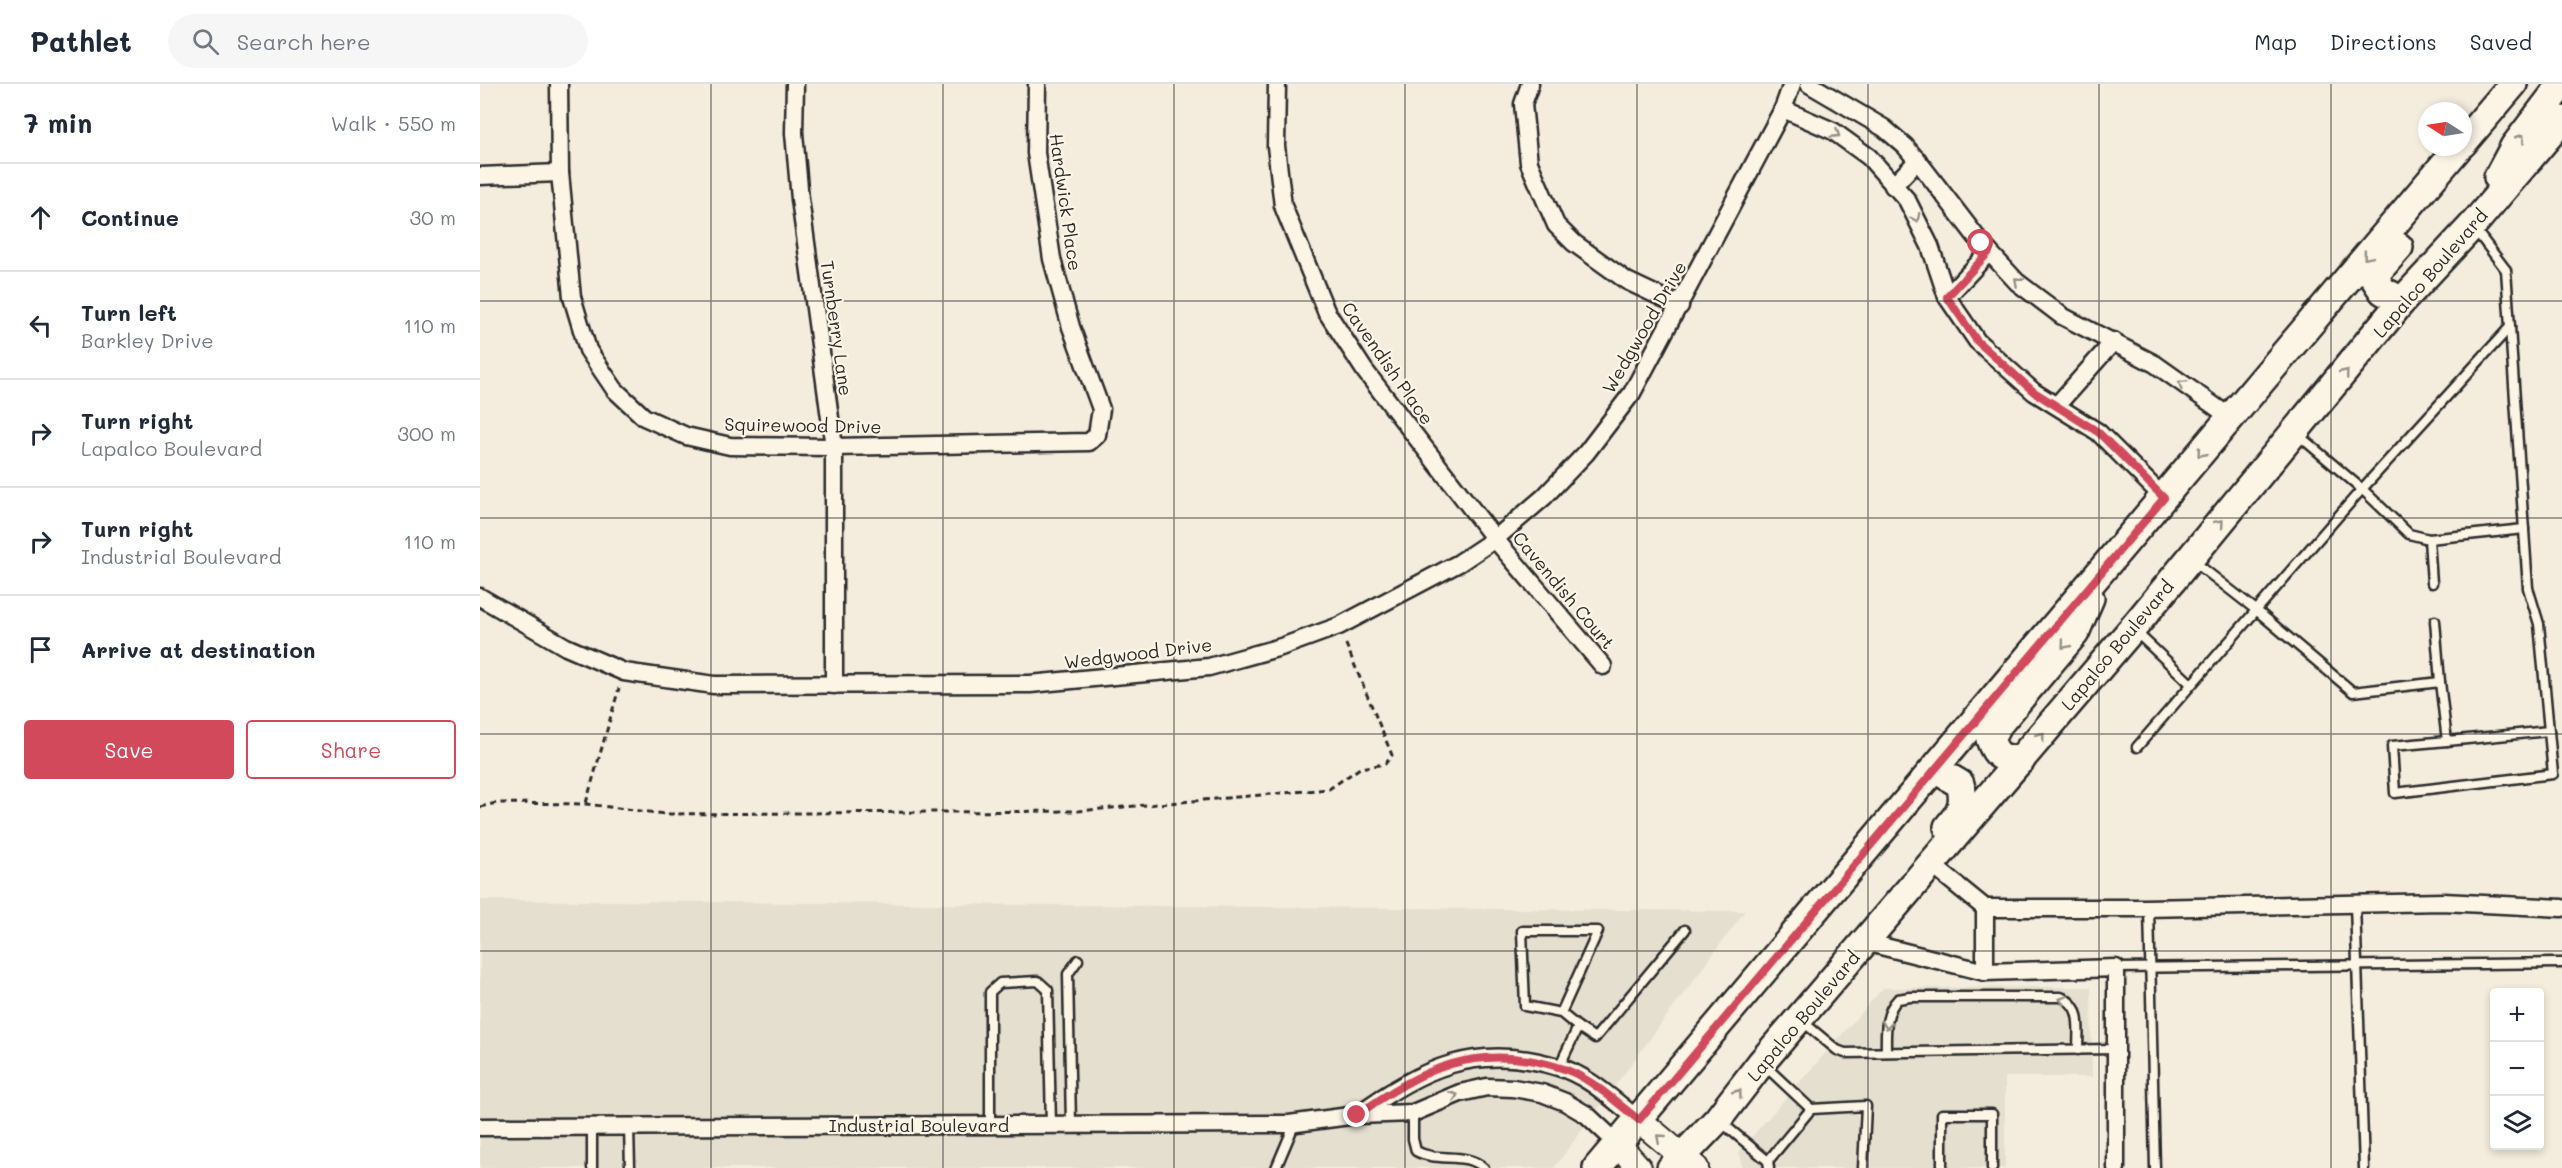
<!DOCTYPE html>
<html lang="en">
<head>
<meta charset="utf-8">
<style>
  body { margin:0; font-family:Mali,sans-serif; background:#f6f6f7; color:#1f2937 }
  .controls { position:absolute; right:18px; bottom:18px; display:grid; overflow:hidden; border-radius:6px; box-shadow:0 3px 9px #0003 }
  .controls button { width:54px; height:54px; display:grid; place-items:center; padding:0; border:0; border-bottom:2px solid #e0e1e3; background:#fff; color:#1f2937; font:30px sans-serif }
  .compass { position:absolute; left:1938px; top:18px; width:54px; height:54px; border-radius:50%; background:#fff; box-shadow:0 3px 9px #0003; rotate:282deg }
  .stop { position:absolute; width:18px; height:18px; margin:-14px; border:4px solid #d1495b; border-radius:50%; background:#fff }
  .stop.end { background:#d1495b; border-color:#fff; box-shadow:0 2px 6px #0008 }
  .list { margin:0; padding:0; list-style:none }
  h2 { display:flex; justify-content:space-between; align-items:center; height:78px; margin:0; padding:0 24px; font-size:26px }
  h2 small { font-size:20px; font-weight:400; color:#747a83 }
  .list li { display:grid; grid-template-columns:39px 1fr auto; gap:18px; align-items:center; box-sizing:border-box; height:108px; padding:0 24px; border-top:2px solid #e0e1e3 }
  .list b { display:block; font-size:22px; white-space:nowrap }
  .list p { margin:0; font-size:20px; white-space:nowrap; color:#747a83 }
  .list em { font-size:20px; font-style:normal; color:#747a83 }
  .actions { display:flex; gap:12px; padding:18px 24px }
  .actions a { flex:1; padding:14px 0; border:2px solid #d1495b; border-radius:6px; text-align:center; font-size:21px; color:#d1495b }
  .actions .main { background:#d1495b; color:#fff }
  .icon { flex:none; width:33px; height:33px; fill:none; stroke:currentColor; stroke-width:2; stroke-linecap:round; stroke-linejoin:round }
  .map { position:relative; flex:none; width:2082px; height:1084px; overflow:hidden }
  header { display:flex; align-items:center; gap:36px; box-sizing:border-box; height:84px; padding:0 30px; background:#fff; border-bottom:2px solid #e0e1e3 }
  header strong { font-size:28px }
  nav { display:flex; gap:33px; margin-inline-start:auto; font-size:21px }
  .search { width:420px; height:54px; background:#f6f6f7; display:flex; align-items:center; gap:15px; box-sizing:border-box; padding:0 21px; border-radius:33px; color:#747a83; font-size:22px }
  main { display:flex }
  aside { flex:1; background:#fff }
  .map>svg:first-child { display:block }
</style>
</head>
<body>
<header>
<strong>Pathlet</strong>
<div class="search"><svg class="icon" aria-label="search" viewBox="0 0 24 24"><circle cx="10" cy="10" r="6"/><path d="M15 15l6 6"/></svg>Search here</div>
<nav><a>Map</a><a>Directions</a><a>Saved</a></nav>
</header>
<main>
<aside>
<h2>7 min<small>Walk · 550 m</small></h2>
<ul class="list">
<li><svg class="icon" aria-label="ahead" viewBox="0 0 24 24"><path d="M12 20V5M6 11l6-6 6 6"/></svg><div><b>Continue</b></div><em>30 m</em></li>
<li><svg class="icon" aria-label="left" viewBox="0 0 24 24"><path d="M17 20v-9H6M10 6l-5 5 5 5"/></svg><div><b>Turn left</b><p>Barkley Drive</p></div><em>110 m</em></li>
<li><svg class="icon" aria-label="right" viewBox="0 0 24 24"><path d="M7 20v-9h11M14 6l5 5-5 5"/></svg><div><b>Turn right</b><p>Lapalco Boulevard</p></div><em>300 m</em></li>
<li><svg class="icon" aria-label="right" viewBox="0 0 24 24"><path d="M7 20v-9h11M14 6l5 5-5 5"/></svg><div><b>Turn right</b><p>Industrial Boulevard</p></div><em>110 m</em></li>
<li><svg class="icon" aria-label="arrive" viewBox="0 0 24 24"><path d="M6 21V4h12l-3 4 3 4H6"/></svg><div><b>Arrive at destination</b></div></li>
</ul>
<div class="actions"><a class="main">Save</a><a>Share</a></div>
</aside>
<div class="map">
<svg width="2082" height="1084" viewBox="0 0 2082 1084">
  <rect width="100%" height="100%" fill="#f4edde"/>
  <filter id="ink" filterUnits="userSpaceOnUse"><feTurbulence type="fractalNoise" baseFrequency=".0167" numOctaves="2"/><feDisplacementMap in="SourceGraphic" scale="12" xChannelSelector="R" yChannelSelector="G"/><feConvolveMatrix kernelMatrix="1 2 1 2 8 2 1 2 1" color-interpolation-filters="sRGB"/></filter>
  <g filter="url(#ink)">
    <g fill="#e5dfd0">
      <polygon points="0,816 1265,827 1074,1084 0,1084"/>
      <polygon points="1611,903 1612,993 1525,993 1525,1084 1262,1084 1259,1067 1403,904"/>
    </g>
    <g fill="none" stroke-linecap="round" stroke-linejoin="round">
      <defs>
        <g id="lane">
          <polyline points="1816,349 1882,405 1929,450 1949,455 1952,499"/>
          <polyline points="1949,455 2044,445"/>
          <polyline points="1712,476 1776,526 1873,608 1960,598 1967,657 2069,647 2059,540 2048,504 2030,243"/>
          <polyline points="1955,537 1960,598"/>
          <polyline points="1655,547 1711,600"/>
          <polyline points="1967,657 1912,662 1915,709 2073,690 2069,647"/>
          <polyline points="1657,663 1882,405 2030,243 2026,186 1994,144"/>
          <polyline points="1875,820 1884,1084"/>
          <polyline points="1669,824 1675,1084"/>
          <polyline points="1636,884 2082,879"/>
          <polyline points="1322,937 1357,966 1365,969 1636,965"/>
          <polyline points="1098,943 1115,954 1205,846"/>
          <path d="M1406,968C1406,950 1404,929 1418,915L1430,913H1581C1603,921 1598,946 1598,966"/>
          <polyline points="1283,980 1331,1025 1386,1022 1383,1084"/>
          <polyline points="1079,983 1098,943 1081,929 1045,922 1042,847 1118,847 1081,929"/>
          <path d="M933,1029V1055L936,1067C957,1079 986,1067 1004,1084"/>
          <polyline points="1241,1038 1288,1077 1289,1084"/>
          <polyline points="510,1041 510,908 520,899 558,897 568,906 571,1041"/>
          <polyline points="591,1041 588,890 598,876"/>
          <polyline points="149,1043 150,1084"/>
          <polyline points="1288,1077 1331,1025"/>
          <polyline points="112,1084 112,1043"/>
          <polyline points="796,1084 815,1039"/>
          <polyline points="1462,1084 1462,1030 1512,1030 1512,1084"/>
        </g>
        <g id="street">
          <polyline points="79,0 80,89 92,213 108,266 135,306 164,333 206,352 250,362 354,363 609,358 617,351 621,325 591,243 572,175 556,69 557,0"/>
          <polyline points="315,0 314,49 320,115 354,363 354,601"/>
          <polyline points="797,0 796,62 803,122 846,227 885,287 1015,455 1123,582"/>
          <polyline points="1050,0 1043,20 1049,79 1076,141 1094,159 1147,197 1200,222"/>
          <polyline points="1329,0 1404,44 1425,62 1441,81 1501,159 1537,198 1582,232 1675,280 1750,333"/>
          <polyline points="1303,25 1353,47 1389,73 1427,116 1450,162 1467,213 1497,257 1554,308 1618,348 1684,414"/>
          <polyline points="0,92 80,89"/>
          <polyline points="1413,102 1438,76"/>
          <polyline points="1467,213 1509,168"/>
          <polyline points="1577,321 1634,257"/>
          <polyline points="0,513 86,563 144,588 234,601 550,600 729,583 801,563 859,542 979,479 1015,455 1064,413 1106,369 1152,309 1303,25 1312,0"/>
          <polyline points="1451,780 1505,824"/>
          <polyline points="1385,858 1505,888 1636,884 1636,1084"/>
          <polyline points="1505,888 1505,824 1665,824 1963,818 2082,824"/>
          <path d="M877,1031C943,984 996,958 1078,983C1108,991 1134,1017 1159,1036"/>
          <polyline points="0,1043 809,1040 877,1031 933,1029 980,1009 1007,1003 1033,1004 1062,1009 1085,1018 1107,1031 1138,1060"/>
        </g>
        <g id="secondary">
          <polyline points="1159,1036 1216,1084"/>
          <polyline points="1138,1060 1159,1084"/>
        </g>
        <g id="primary">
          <polyline points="1983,59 2033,0"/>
          <polyline points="2018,93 2034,63 2082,0"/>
          <polyline points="1919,163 1896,189 1895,195 1903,207 1922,217"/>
          <path d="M1541,676C1522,675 1516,673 1510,655L1517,642L1595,549L1610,514"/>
          <path d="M1455,685L1480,700C1486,718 1481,728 1468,743"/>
          <polyline points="1117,1084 1979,63"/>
          <polyline points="1191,1084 1238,1035 1281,979 1653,544 1922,217 1992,142 2082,36"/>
        </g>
      </defs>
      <use href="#lane" stroke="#2b2b2b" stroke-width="13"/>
      <use href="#street" stroke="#2b2b2b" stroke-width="21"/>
      <use href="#secondary" stroke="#2b2b2b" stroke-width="28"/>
      <use href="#primary" stroke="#2b2b2b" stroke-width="32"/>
      <g stroke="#2b2b2b" stroke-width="3" stroke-dasharray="6 4.5" stroke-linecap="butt">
        <polyline points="106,719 139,604"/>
        <polyline points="0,723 16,719 106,720 185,730 598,727 849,705 880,684 905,680 912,671 865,558"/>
      </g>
      <use href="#lane" stroke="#fcf5e5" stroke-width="8"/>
      <use href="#street" stroke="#fcf5e5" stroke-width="16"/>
      <use href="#secondary" stroke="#fcf5e5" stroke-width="24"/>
      <use href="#primary" stroke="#fcf5e5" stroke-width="27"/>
    </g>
    <defs><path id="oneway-chevron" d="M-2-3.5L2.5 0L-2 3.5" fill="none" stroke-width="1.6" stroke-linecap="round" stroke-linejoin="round" transform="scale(1.5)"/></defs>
    <g stroke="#949088">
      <use href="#oneway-chevron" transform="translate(1356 50) rotate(33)"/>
      <use href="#oneway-chevron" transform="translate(2041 54) rotate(-53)"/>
      <use href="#oneway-chevron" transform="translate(1436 134) rotate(63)"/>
      <use href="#oneway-chevron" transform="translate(1887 172) rotate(130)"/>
      <use href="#oneway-chevron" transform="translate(1538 197) rotate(-138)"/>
      <use href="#oneway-chevron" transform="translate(1865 289) rotate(-51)"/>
      <use href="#oneway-chevron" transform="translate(1702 300) rotate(-145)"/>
      <use href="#oneway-chevron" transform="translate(1721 369) rotate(130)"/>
      <use href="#oneway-chevron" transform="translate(1740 439) rotate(-50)"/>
      <use href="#oneway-chevron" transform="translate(1585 561) rotate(130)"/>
      <use href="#oneway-chevron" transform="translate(1561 652) rotate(-50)"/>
      <use href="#oneway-chevron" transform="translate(1583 916) rotate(-161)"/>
      <use href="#oneway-chevron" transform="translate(1407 941) rotate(97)"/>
      <use href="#oneway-chevron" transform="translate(1258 1009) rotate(-53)"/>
      <use href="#oneway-chevron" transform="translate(974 1012) rotate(-21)"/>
      <use href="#oneway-chevron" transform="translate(1180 1054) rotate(-139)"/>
    </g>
  </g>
  <g fill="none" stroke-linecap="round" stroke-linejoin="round" filter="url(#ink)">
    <path stroke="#d1495b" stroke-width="8" d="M877,1031C943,984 996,958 1078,983C1108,991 1134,1017 1159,1036L1684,414L1618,348L1554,308L1497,257L1467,213L1509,168L1501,159"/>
  </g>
  <path fill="none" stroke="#2b2b2b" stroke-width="1.5" stroke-opacity="0.55" d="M231,0V1084M463,0V1084M694,0V1084M925,0V1084M1157,0V1084M1388,0V1084M1619,0V1084M1851,0V1084M0,217H2082M0,434H2082M0,650H2082M0,867H2082"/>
  <g text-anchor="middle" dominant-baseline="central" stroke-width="4.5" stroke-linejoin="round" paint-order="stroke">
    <g font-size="18" fill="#2b2b2b" stroke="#fcf5e5">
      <text transform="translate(586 118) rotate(82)">Hardwick Place</text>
      <text transform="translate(1950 189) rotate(-49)">Lapalco Boulevard</text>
      <text transform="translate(1164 243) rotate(-60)">Wedgwood Drive</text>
      <text transform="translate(357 244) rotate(82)">Turnberry Lane</text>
      <text transform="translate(908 279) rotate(55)">Cavendish Place</text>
      <text transform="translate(323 341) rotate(1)">Squirewood Drive</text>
      <text transform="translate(1084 506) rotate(50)">Cavendish Court</text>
      <text transform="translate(1637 561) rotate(-50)">Lapalco Boulevard</text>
      <text transform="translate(658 569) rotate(-7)">Wedgwood Drive</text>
      <text transform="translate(1323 932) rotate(-50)">Lapalco Boulevard</text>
      <text x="439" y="1041">Industrial Boulevard</text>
    </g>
  </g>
</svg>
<div class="controls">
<button>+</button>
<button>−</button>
<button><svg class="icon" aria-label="layers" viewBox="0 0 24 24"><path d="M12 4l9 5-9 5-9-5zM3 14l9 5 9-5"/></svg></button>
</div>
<svg class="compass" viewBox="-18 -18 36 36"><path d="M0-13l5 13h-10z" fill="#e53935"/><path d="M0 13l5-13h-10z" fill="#747a83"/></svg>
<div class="stop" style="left:1501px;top:159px"></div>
<div class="stop end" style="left:877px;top:1031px"></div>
</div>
</main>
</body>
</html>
